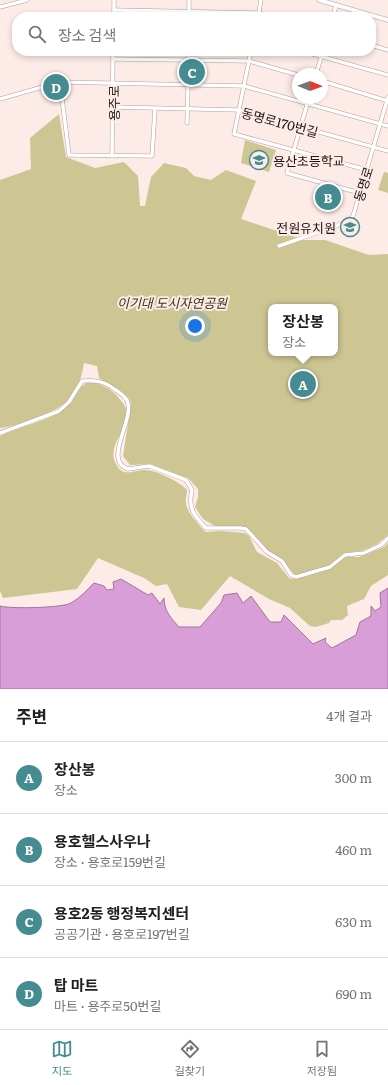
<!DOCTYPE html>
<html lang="ko">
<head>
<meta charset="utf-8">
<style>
  body { margin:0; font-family:Literata,"Noto Sans KR",serif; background:#f2f2f2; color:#202124 }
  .compass { position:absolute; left:292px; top:68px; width:36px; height:36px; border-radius:50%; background:#fff; box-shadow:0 2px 6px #0003; rotate:91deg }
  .you { position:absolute; left:195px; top:326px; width:14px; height:14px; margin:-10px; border:3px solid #fff; border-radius:50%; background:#1a73e8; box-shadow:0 0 0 6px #1a73e833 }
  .badge { display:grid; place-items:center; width:26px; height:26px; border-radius:50%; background:#448c91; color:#fff; font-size:13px; font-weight:700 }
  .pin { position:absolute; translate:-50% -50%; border:2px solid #fff; box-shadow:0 1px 4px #0006 }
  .popup { position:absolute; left:268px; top:304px; width:70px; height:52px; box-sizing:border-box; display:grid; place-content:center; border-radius:8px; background:#fff; filter:drop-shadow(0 1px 3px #0005); font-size:13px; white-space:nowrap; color:#757577 }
  .popup b { font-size:15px; color:#202124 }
  .popup::after { content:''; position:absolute; left:50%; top:100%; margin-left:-8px; border:8px solid transparent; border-top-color:#fff }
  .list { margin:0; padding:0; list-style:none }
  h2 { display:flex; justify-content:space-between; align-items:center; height:52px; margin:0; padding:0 16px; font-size:17px }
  h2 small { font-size:13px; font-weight:400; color:#757577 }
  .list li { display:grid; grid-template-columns:26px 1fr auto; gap:12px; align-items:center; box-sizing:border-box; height:72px; padding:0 16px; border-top:1px solid #e0e0e0 }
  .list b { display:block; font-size:15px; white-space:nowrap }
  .list p { margin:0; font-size:13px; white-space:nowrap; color:#757577 }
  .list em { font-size:13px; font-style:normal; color:#757577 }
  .icon { flex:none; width:22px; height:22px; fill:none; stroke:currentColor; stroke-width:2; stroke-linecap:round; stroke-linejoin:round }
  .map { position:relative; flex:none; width:388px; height:689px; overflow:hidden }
  .search { position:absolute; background:#fff; box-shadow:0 2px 6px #0003; left:12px; right:12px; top:12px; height:44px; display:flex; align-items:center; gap:10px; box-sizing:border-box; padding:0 14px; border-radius:16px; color:#757577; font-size:15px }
  .sheet { height:340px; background:#fff }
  nav { display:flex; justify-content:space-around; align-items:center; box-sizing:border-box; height:56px; border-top:1px solid #e0e0e0; background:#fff; font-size:11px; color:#757577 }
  nav a { display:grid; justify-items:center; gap:2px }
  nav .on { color:#448c91 }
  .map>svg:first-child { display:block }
</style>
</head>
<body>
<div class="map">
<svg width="388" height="689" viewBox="0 0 388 689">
  <rect width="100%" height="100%" fill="#fdebe7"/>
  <g fill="#cdc693" fill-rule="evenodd">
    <path d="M59,114L66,157L95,168L124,162L138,176L140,206H145L151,177L164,163L186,168L194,176L211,180L226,170L256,181L241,219L304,240H325L369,255L388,254V535L377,544L362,551L344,553L327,567L303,575H295L281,559L267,551L252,533L245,528L215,526L203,519L195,507L198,497V489L189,479L150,464L130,465L123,456L131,404L129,398L99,378L97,366L84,363C79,397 62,410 30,420C20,423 11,427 0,428V180L31,169L30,138ZM271,307H335V353H271Z"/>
    <polygon points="245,140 276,150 269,172 241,163"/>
    <polygon points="384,172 388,173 388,193 378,190"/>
    <path d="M89,382C100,383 110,388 118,397C121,401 125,405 126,409C131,426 107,444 115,462C122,478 132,471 144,470C154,469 181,482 187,490C187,494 185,499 186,503C186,511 200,527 206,532L221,531L245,533L249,536L257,552L277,563L289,578L292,579L330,569L345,557H359L384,547L388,543V575L371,586L364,599L347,606L348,615L342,620H331L329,623L316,627L310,626L290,608L269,599L230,576L201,610L179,607L167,584L156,586L144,578L98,558L77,589L3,598L0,591V436C20,425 45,423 64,409C74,401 77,386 89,382Z"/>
  </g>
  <path fill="#d99ed7" stroke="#a1759c" d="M121,579L148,595L152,593L160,604L164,598C164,611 171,618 179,627H200L221,603L224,595L237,593L243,603L251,596L270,622H281L284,615L313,644L326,638L325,642L332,648L356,635L360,622L371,616V606L375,611L381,607L380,593L388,588V689H0V606C10,609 62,608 71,603C80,598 87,590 94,583L104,586L107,590L114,589L113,582Z"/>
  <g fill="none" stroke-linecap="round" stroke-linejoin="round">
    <defs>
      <g id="minor">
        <polyline points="0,7 27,0"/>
        <polyline points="114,10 258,13 272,17"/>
        <polyline points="114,17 114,0"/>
        <polyline points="189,17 189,0"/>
        <polyline points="258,17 261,0"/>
        <polyline points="333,17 336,5"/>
        <polyline points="371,45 388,50"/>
        <polyline points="251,51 234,134 367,170"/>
        <polyline points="302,51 388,75"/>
        <polyline points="113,59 249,61 298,75"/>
        <polyline points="316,74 323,51"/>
        <polyline points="322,81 388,101"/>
        <polyline points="60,82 69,155 152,156 155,109"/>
        <polyline points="309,98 287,173 360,193"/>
        <polyline points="0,99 60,82 244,86 388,126"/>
        <polyline points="113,107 239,110 388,151"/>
        <polyline points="187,123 189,51"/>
        <polyline points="112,156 113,51"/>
        <polyline points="279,246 347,222 353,216 388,97"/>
        <path d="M0,433L59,411L69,402L82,381C95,380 104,381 114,389C120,393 127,397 128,404C133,421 103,461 128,469L149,466L186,480L192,490C188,507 193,515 206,528H240L246,529L267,552L282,561L291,575L296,577L330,567L345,555L364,553L381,545L388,538"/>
      </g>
      <polyline id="major" points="319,0 388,20"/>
    </defs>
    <use href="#minor" stroke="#b29d98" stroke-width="4.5"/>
    <use href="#major" stroke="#b29d98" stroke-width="5"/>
    <use href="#minor" stroke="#fff" stroke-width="3.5"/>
    <use href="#major" stroke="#fff" stroke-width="4"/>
  </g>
  <defs>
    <symbol id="school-ring" viewBox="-11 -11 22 22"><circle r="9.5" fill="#fdebe7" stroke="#448c91" stroke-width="1.5"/><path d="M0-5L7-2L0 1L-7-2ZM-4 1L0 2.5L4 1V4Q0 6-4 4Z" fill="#448c91"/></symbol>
  </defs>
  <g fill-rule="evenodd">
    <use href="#school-ring" x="248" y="149" width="22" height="22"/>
    <use href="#school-ring" x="339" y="216" width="22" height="22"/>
  </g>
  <g text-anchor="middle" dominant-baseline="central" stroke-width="4" stroke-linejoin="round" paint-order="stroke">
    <g font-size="13" fill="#1d1513" stroke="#fdebe7">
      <text transform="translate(113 103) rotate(-90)">용주로</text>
      <text transform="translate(280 122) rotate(15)">동명로170번길</text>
      <text transform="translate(363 184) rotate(-73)">동명로</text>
    </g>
    <g font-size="13" fill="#1d1513" stroke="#fdebe7" text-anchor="start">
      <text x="273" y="160">용산초등학교</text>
      <text x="336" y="227" text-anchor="end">전원유치원</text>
    </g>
    <g font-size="13" font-style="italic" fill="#3a3512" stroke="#fdebe7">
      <text x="172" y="302">이기대 도시자연공원</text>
    </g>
  </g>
</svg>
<svg class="compass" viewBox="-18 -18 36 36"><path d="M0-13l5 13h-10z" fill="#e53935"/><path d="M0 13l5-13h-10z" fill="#757577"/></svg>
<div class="you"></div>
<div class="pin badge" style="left:303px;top:384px">A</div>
<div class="popup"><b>장산봉</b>장소</div>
<div class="pin badge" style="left:328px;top:197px">B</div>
<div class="pin badge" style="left:192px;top:72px">C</div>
<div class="pin badge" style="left:56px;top:87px">D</div>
<div class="search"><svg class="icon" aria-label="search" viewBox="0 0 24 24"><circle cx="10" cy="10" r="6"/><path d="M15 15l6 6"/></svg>장소 검색</div>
</div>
<section class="sheet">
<h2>주변<small>4개 결과</small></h2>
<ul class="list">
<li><span class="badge">A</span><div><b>장산봉</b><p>장소</p></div><em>300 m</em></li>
<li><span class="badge">B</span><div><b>용호헬스사우나</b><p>장소 · 용호로159번길</p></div><em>460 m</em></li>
<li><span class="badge">C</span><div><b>용호2동 행정복지센터</b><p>공공기관 · 용호로197번길</p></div><em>630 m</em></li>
<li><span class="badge">D</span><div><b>탑 마트</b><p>마트 · 용주로50번길</p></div><em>690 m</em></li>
</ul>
</section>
<nav>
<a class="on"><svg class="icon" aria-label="map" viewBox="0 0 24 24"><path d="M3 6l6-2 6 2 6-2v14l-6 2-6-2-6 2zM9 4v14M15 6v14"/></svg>지도</a>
<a><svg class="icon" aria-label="directions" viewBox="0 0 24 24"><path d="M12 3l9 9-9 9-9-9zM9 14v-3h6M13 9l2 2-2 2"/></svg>길찾기</a>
<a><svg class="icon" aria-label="saved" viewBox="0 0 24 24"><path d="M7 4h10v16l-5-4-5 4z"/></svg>저장됨</a>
</nav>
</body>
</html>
